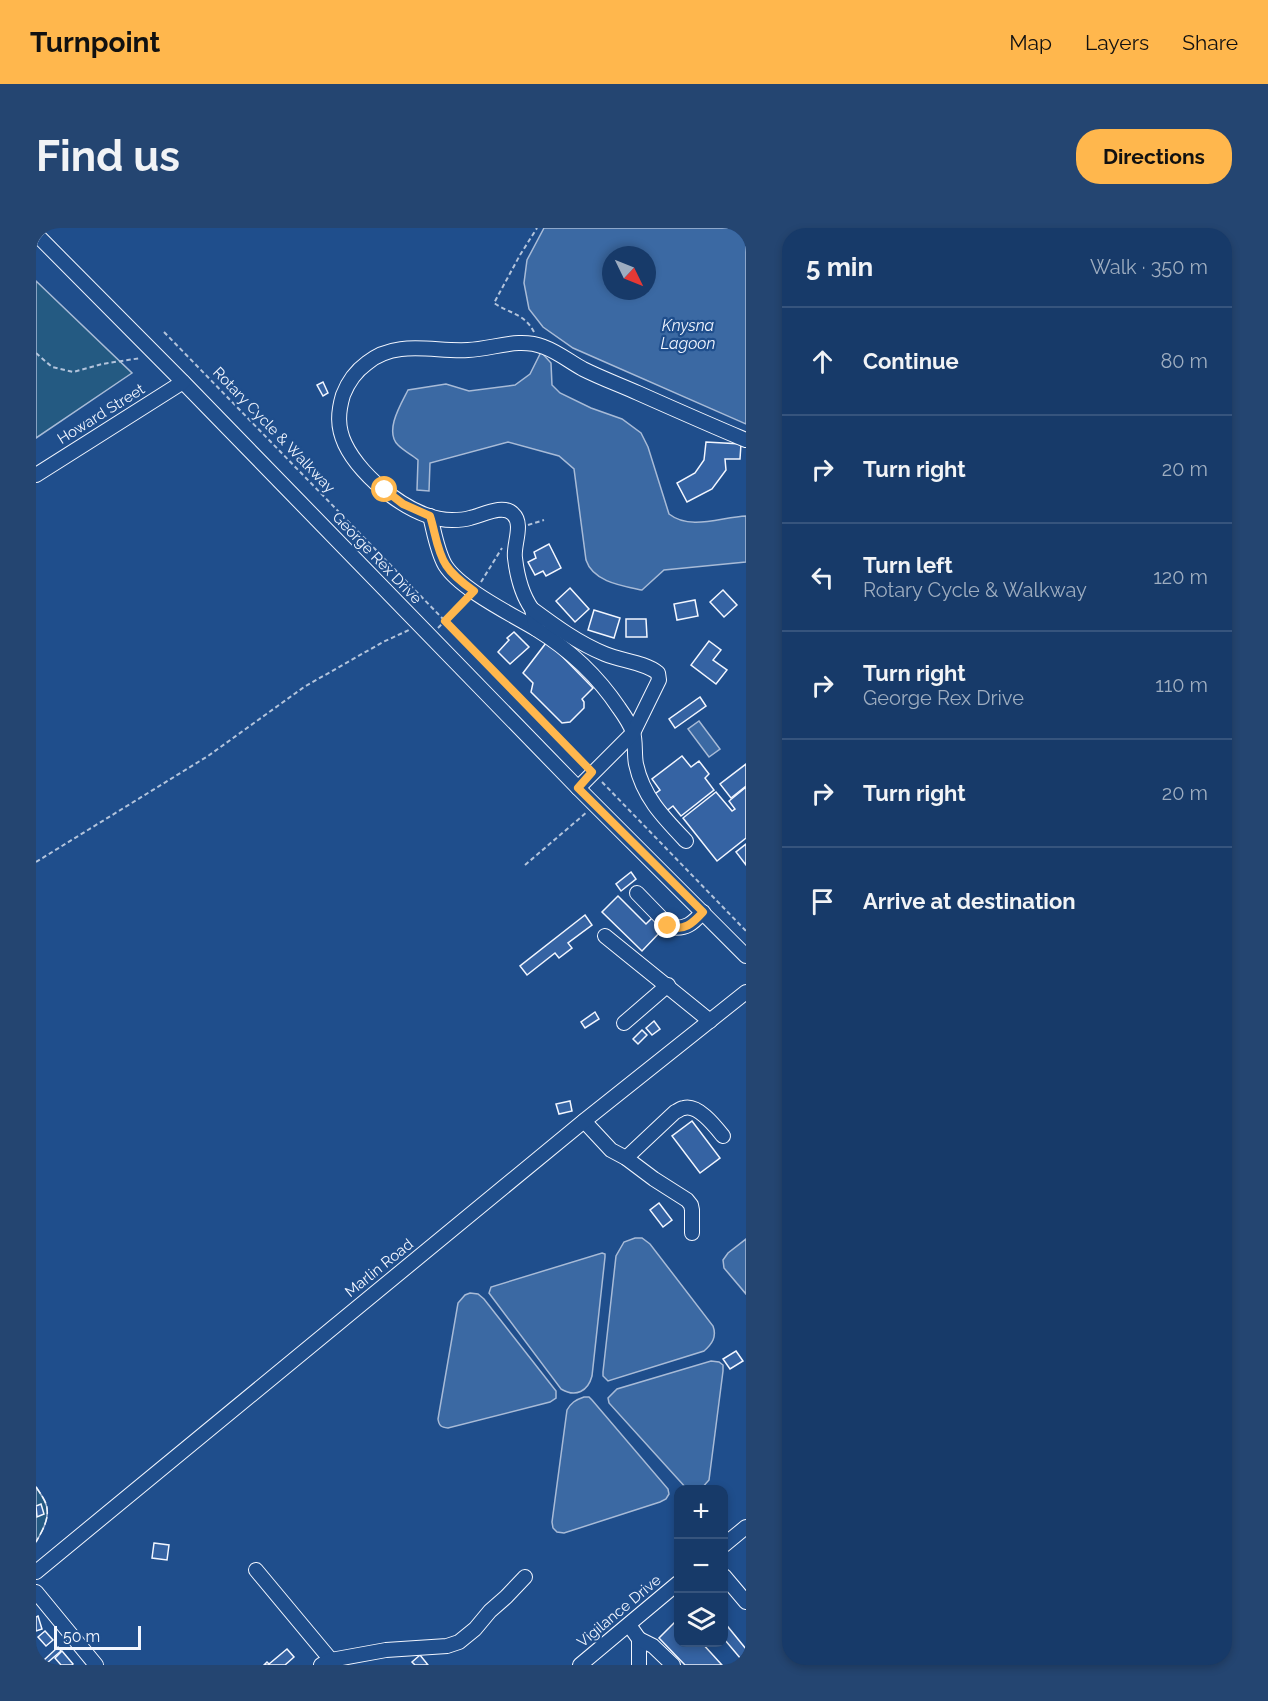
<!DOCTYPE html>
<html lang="en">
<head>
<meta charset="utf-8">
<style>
  body { margin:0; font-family:Raleway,sans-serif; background:#244571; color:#f1f3f6 }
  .controls { position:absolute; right:18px; bottom:18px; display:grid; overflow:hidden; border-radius:12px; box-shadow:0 3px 9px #0003 }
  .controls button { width:54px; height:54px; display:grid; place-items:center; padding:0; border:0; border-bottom:2px solid #36547d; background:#173a69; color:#f1f3f6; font:30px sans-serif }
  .compass { position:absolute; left:566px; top:18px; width:54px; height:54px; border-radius:50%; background:#173a69; box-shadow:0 3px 9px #0003; rotate:133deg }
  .scale { position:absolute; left:18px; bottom:15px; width:87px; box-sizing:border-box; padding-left:6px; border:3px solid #f2f6ff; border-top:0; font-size:16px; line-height:21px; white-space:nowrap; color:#f2f6ff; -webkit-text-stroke:4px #1f4e8c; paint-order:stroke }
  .stop { position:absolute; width:18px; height:18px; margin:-14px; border:4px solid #ffb74d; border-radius:50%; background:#fff }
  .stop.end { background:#ffb74d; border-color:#fff; box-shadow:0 2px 6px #0008 }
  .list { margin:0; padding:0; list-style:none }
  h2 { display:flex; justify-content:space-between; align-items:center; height:78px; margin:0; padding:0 24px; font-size:26px }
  h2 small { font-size:20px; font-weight:400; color:#9eadc0 }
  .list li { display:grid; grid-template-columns:39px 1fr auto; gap:18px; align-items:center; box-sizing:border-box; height:108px; padding:0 24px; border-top:2px solid #36547d }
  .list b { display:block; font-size:22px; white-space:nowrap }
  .list p { margin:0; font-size:20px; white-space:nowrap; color:#9eadc0 }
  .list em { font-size:20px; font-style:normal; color:#9eadc0 }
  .icon { flex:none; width:33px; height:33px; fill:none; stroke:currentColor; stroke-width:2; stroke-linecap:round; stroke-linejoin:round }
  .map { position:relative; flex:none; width:710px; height:1437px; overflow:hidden; border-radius:24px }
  header { display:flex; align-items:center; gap:36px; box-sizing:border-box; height:84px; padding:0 30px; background:#ffb74d; color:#111 }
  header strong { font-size:28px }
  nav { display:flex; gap:33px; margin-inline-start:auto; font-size:21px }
  .intro { display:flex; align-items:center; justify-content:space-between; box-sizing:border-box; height:144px; padding:0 36px }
  h1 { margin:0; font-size:42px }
  .button { padding:15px 27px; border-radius:24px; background:#ffb74d; color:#111; font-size:21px; font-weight:700 }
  main { display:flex; gap:36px; padding:0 36px }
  aside { flex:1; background:#173a69; border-radius:24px; box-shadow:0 3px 9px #0003 }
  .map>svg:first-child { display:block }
</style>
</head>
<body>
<header>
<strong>Turnpoint</strong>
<nav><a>Map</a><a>Layers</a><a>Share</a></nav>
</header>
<div class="intro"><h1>Find us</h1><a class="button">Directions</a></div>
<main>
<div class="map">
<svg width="710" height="1437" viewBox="0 0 710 1437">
  <rect width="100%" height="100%" fill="#1f4e8c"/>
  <g fill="#245a82" stroke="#a8bbd7" stroke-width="1.5">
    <polygon points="0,53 96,145 0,210"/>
    <path d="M0,1259C4,1265 11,1274 11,1281C13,1292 5,1305 0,1314Z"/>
  </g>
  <g fill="#3b69a3" stroke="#a8bbd7" stroke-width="1.5" fill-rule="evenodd">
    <path d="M508,0H710V196L537,120L507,99L493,81L488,55L491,32ZM575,27H611V63H575Z"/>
    <path d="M505,124L515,135L516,157L524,165L555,180L586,191L605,205L612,219L633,286C655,303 685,289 710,288V334L628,342L606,362C587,358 557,354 550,332L538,241L523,228L472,214L394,235L393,263L381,262L382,232C376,227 368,223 362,217C348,203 365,176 372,162L410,156L433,163L479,157L494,146Z"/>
    <polygon points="663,493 684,521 673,529 652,501"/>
    <path d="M599,1010H606L614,1016L677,1098C681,1109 676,1116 668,1123L572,1153L567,1148V1144L580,1028L588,1014Z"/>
    <polygon points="710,1011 710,1066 688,1040 687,1032 692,1025"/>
    <path d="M566,1025L569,1026V1029L556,1148C552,1163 540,1170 525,1161L453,1065L455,1059Z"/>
    <path d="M434,1065L442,1066L448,1071L520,1163V1170L514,1174L412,1200C405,1199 403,1198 402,1191L422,1075L429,1067Z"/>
    <polygon points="675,1133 683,1134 687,1137 687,1143 673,1252 665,1261 651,1261 573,1175 572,1170 581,1161"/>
    <path d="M548,1169H553L556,1172L632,1261L633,1266L630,1271L624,1274L528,1305L521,1304L517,1300L516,1294L531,1182C535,1175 539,1172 548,1169Z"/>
  </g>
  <g fill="#3563a3" stroke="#f2f6ff" stroke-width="1.5">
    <polygon points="287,154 292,165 287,168 281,157"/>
    <polygon points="670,214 705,216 704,231 689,231 690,242 676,261 651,274 641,255 659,245 668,232"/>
    <polygon points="513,316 525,340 510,348 507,343 499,347 492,334 500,330 498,324"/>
    <polygon points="534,360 553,381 539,394 520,373"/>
    <polygon points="687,362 701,377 688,389 674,374"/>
    <polygon points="659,372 662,388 641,392 638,376"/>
    <polygon points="558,382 584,390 578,410 552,402"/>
    <polygon points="590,391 610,391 611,409 590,409"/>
    <polygon points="478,404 493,419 474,436 462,424 473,412 471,410"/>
    <polygon points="673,413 685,422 677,432 691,442 680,456 655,437"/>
    <polygon points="510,415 513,418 515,417 557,460 546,471 548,474 548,480 534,494 526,495 495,464 497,455 487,445"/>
    <polygon points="664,469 670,478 639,500 633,491"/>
    <polygon points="646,528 655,539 663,533 673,546 669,550 678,562 645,588 637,578 629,584 616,568 624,562 616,551"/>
    <polygon points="710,536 710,558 695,570 684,556"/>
    <polygon points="710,559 710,610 681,633 647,590 680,564 696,583 699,581 693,573"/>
    <polygon points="710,616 710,637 700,624"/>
    <polygon points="595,644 600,651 585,663 580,656"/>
    <polygon points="582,668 610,696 616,690 627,701 606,723 566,684"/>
    <polygon points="549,687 556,697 532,715 536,720 523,730 519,725 491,747 484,738"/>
    <polygon points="559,784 563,791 549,800 545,794"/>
    <polygon points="618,793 624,801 616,807 610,800"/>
    <polygon points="606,802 611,807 602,816 597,811"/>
    <polygon points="534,873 536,883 523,886 520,876"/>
    <polygon points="656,893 684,930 664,945 636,908"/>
    <polygon points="623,975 636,992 627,999 614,982"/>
    <polygon points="700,1123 707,1133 694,1141 687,1131"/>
    <polygon points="5,1276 8,1286 1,1289 0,1278"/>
    <polygon points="118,1315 133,1317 131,1332 116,1330"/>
    <polygon points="2,1388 6,1401 0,1403 0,1389"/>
    <polygon points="642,1391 642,1414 665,1414 686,1437 649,1437 623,1410"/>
    <polygon points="688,1394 710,1421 710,1437 689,1412 688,1413"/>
    <polygon points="9,1403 17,1412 10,1418 2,1409"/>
    <polygon points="22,1419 25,1423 11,1435 8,1432"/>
    <polygon points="251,1421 258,1429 249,1437 228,1437 231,1434 233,1436"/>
    <polygon points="26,1423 37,1436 36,1437 25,1437 19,1430"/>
    <polygon points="384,1427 392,1437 379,1437 376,1434"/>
  </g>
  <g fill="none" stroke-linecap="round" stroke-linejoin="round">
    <defs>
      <g id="minor">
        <polyline points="0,6 147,154 542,560 710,728"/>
        <polyline points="0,247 147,154"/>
        <path d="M394,288C398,303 401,323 409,337C424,361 475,386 500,401"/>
        <path d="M496,381L500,401C534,422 561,447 583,480C588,487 594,496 597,504C600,514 598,526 600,536C607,569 628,590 650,613"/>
        <path d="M542,560L597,505L623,452L622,445C608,434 586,433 569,426C542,415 519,398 496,381C486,367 481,347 479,330C477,317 488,296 477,286C467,275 445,288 434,290C428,292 422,292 416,292C377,292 325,250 309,216C301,199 302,184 307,167C312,154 320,143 331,135C360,111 398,124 432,122C458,121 482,109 508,119C522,124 534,134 547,141C565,150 584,157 602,165C638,181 674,197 710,212"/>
        <path d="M601,665L634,699C650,702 657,695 667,684"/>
        <polyline points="569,708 674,793"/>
        <polyline points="588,795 632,757"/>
        <polyline points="548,893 575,922 590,930 618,951 651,972 655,977 656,982 656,1005"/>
        <path d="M590,930L639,884C642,883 645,880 648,880C662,876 679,898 687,908"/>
        <polyline points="688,1317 710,1299"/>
        <polyline points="220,1342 295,1432"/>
        <polyline points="0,1344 548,893 710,764"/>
        <polyline points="688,1348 710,1374"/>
        <polyline points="0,1364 60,1437"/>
        <polyline points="593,1397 603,1411 603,1437"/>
        <polyline points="603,1411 617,1418 637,1437"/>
        <polyline points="285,1437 295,1432 350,1422 411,1418 423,1414 439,1401 454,1383 470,1369 489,1349"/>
        <polyline points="544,1437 642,1355"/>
      </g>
    </defs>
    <use href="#minor" stroke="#f2f6ff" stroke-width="16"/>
    <g stroke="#b3c4dc" stroke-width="2" stroke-dasharray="4.5 3" stroke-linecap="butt">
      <polyline points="128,104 549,537"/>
      <path d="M498,104C488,85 474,86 458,75L484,27L501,0"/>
      <polyline points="0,125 16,139 37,144 66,136 105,130"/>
      <polyline points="492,297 508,292"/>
      <polyline points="445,354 466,320"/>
      <polyline points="402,400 430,371"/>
      <polyline points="566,554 710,703"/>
      <polyline points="0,634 172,528 268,459 347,414 373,402"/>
      <polyline points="489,637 551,584"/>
    </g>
    <use href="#minor" stroke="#1f4e8c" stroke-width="14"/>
    <path stroke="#f2f6ff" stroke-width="1.5" stroke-dasharray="8 3" stroke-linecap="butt" d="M0,1259C4,1265 11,1274 11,1281C13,1292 5,1305 0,1314"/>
  </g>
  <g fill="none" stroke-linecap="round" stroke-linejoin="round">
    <path stroke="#ffb74d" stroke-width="8" d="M349,262L367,276L394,288C399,303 401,324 410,337C417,348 428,356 438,363L409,393L556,544L542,560L667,684C657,695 648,704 632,698"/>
  </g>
  <g text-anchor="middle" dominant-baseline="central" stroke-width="4.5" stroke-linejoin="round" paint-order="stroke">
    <g font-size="15" fill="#f2f6ff" stroke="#1f4e8c">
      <text transform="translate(65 186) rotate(-32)">Howard Street</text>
      <text transform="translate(238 202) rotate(46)">Rotary Cycle &amp; Walkway</text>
      <text transform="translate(341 330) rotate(46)">George Rex Drive</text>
      <text transform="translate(343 1040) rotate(-39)">Marlin Road</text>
      <text transform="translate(583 1383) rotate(-40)">Vigilance Drive</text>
    </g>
    <g font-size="16" font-style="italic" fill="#f2f6ff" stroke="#1f4e8c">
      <text x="652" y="97">Knysna<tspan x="652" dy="18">Lagoon</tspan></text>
    </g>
  </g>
</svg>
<div class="controls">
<button>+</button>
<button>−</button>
<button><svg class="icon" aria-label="layers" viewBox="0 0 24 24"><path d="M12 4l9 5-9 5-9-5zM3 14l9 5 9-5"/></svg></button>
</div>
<svg class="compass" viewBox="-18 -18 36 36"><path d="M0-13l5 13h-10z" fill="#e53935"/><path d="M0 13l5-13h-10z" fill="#9eadc0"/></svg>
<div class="scale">50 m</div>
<div class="stop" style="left:349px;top:262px"></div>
<div class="stop end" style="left:632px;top:698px"></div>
</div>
<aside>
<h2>5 min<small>Walk · 350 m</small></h2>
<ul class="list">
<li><svg class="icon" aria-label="ahead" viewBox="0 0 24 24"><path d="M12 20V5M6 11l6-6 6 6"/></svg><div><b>Continue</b></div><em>80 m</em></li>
<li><svg class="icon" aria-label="right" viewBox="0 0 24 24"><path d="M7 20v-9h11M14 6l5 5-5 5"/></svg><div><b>Turn right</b></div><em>20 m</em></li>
<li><svg class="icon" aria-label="left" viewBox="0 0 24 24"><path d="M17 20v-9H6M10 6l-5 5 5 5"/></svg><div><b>Turn left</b><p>Rotary Cycle &amp; Walkway</p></div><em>120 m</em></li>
<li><svg class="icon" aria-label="right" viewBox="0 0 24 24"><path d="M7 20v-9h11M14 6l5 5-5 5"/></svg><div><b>Turn right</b><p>George Rex Drive</p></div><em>110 m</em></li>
<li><svg class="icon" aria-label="right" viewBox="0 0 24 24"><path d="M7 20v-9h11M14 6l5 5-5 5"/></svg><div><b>Turn right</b></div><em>20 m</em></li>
<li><svg class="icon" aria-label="arrive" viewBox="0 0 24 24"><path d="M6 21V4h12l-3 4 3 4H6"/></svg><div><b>Arrive at destination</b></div></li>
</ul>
</aside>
</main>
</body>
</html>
